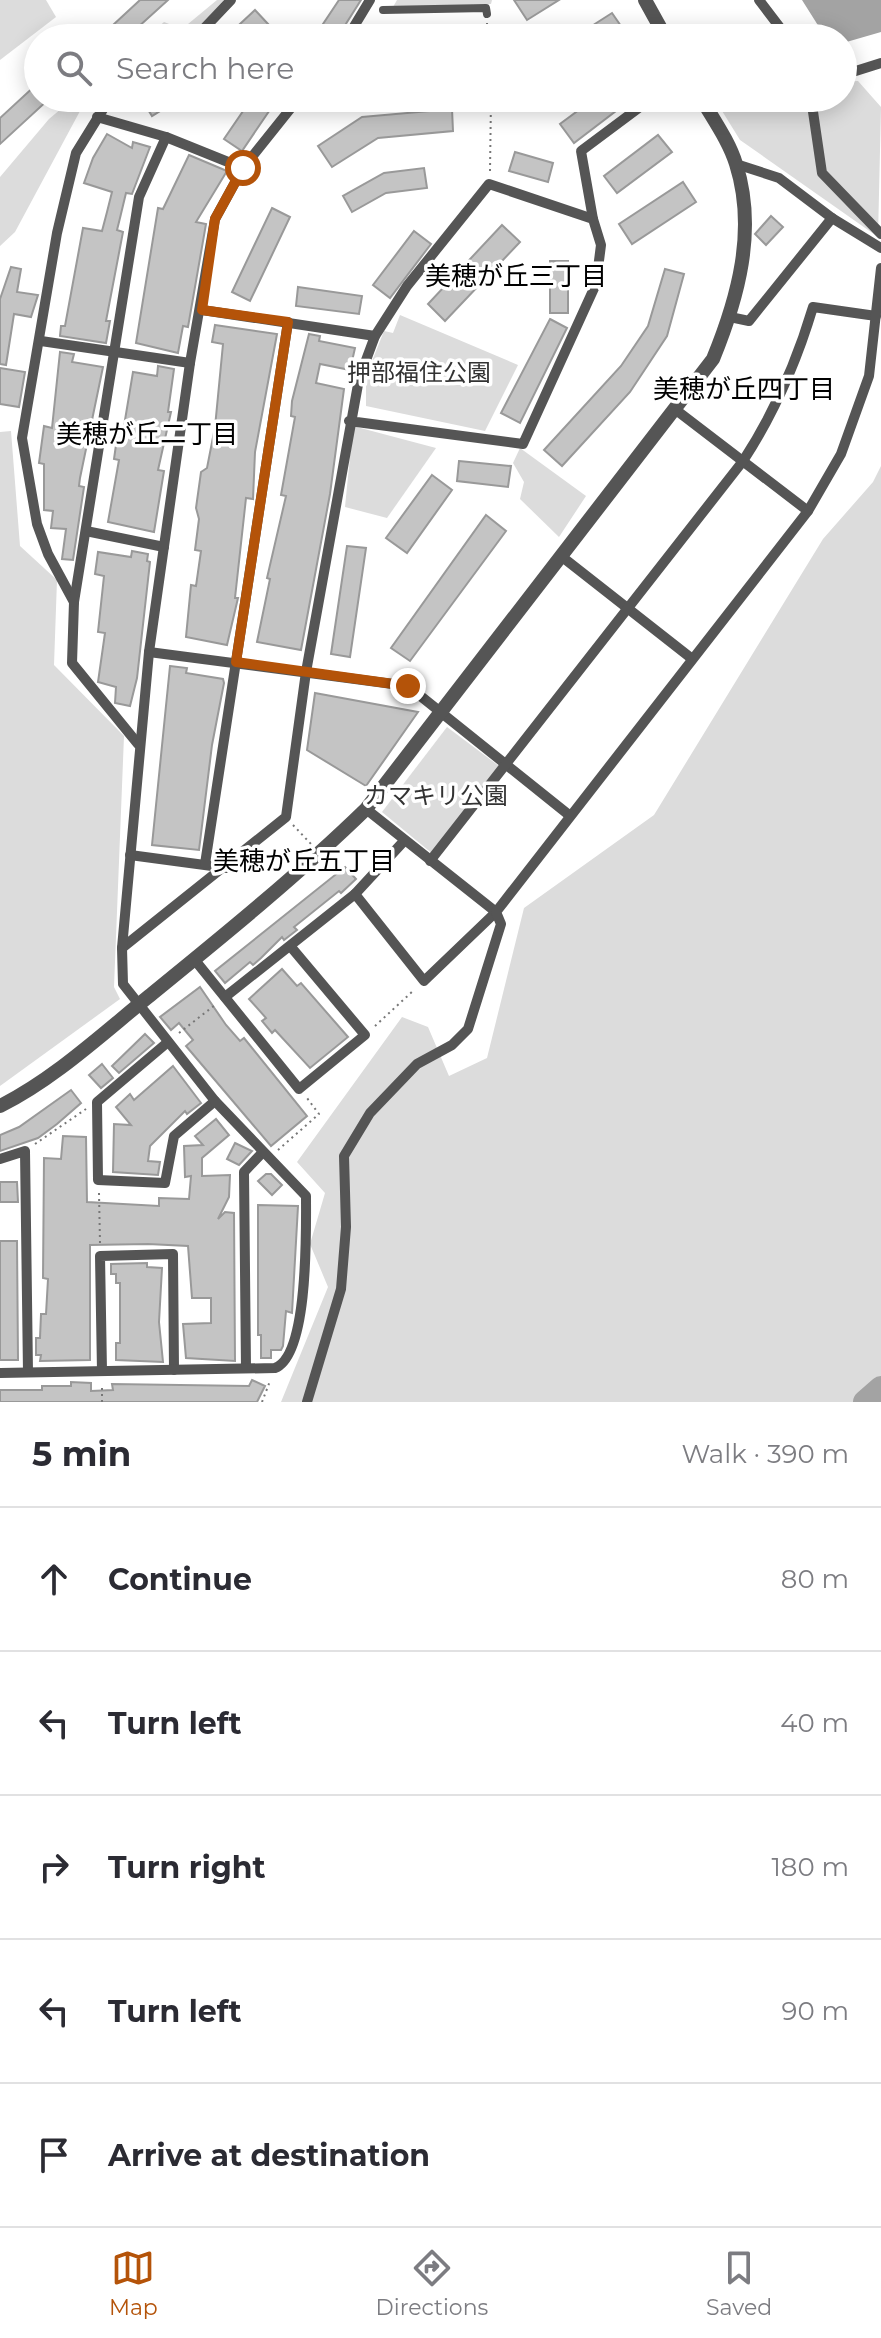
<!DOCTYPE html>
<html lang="en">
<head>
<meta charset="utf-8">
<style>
  body { margin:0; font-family:Montserrat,"Noto Sans JP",sans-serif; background:#f2f2f3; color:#2b2b33 }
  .stop { position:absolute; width:24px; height:24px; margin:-18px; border:6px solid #b45309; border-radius:50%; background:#fff }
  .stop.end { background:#b45309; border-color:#fff; box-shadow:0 2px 8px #0008 }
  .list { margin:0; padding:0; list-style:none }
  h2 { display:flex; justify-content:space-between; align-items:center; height:104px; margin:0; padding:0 32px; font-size:34px }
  h2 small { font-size:26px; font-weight:400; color:#7c7c81 }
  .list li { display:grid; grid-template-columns:52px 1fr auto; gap:24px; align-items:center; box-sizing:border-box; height:144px; padding:0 32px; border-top:2px solid #e1e1e2 }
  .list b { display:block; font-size:30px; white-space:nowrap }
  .list em { font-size:26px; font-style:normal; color:#7c7c81 }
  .icon { flex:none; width:44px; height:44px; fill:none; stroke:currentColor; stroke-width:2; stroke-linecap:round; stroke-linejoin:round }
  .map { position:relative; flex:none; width:881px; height:1402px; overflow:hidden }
  .search { position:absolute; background:#fff; box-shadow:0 4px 20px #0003; left:24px; right:24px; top:24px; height:88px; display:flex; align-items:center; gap:20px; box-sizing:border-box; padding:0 28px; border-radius:44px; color:#7c7c81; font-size:30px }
  .sheet { height:824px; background:#fff }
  nav { display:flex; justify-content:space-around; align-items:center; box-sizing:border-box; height:112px; border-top:2px solid #e1e1e2; background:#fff; font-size:22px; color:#7c7c81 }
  nav a { display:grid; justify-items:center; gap:4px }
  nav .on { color:#b45309 }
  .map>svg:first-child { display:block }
</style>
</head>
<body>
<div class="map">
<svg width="881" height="1402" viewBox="0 0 881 1402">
  <rect width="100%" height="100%" fill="#fff"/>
  <g fill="#dcdcdc">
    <polygon points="0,0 46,0 56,17 0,60"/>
    <polygon points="217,0 224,0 189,38 146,38 164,22 182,29"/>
    <polygon points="397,0 492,0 491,4 393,7"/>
    <polygon points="858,81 881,107 878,237 740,140 719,106 733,98 843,98 843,82"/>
    <polygon points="74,98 96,98 80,111 15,232 0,246 0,177 49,119"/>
    <polygon points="400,315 518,365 485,431 366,406 366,376 384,331 393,333"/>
    <polygon points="353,426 436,448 387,518 345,507"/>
    <polygon points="11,431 20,546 57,580 54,665 124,736 114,987 120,999 0,1086 0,432"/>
    <polygon points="520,448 586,496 559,537 520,499 524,482 513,463"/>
    <polygon points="881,466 881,1402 281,1402 328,1287 310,1244 325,1193 297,1162 402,1017 428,1027 449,1076 487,1058 524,908 654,815 823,539 873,482"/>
    <polygon points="447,727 499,766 434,855 382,812"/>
  </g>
  <polygon fill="#a3a3a3" points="802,0 881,0 881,32 843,43 843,38 826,38"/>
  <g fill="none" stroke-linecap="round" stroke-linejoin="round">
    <polyline stroke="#a3a3a3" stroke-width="24" points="865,1402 881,1388"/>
  </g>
  <g fill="#c4c4c4" stroke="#999" stroke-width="2">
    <polygon points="140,0 168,0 126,38 99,38"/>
    <polygon points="339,0 361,0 337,38 324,38 317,33"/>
    <polygon points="514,0 559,0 527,20"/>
    <polygon points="255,10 269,25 255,38 225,38"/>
    <polygon points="612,13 623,29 610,38 573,38"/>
    <polygon points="38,83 38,98 50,98 0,144 0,118"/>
    <polygon points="141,98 181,98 152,116"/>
    <polygon points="252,98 278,98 242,151 224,139"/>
    <polygon points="595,98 633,98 574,143 560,124"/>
    <polygon points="452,109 453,131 378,138 332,167 318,146 362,117"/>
    <polygon points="107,134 132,148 133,142 150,147 132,194 126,193 120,218 117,230 123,232 106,321 110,321 106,343 60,336 61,326 65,326 83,228 102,231 107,212 112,192 84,183 93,158"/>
    <polygon points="658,135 672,152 617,193 604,176"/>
    <polygon points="515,152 553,163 548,182 509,171"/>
    <polygon points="189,155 227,171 196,222 206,224 188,327 183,326 178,353 136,343 158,208 163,209"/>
    <polygon points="424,168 427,188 386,193 352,212 343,196 384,173"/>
    <polygon points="683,182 696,202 632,244 619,224"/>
    <polygon points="272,208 290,217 250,301 232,292"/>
    <polygon points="771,216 783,227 766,245 755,234"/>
    <polygon points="502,225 520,242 445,321 428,304"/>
    <polygon points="414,231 431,244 390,298 373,285"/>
    <rect x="550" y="261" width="18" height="52"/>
    <polygon points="11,267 21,269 17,292 38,295 31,317 14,314 6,365 0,364 0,299"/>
    <polygon points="665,269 684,274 667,336 630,392 562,466 544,450 621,366 648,326"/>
    <polygon points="298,287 362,296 359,314 296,306"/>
    <polygon points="550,319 567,328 520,423 501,413"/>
    <polygon points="215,325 277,334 255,452 253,499 246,498 235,598 238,598 227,645 186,637 191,585 196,586 201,551 195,550 199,519 196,508 201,472 207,468 215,427 223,344 212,342"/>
    <polygon points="309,334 320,336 319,341 355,348 350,370 320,364 316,383 344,389 330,494 301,650 257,642 270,579 267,578 286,496 281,495 295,417 291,416 292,401"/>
    <polygon points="60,352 74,354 72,362 103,367 80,478 79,486 84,487 73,560 62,559 66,529 51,528 53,511 44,510 44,464 39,463 44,426 52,428"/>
    <polygon points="158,366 174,369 168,412 171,412 158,470 164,471 154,532 108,522 119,460 114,459 118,431 123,432 133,372 157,376"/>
    <polygon points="0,368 25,372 19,407 0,404"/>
    <polygon points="459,461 511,466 508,487 457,481"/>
    <polygon points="432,475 452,490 407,553 386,538"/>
    <polygon points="486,515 506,531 410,661 391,648"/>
    <polygon points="347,546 366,548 350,657 331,654"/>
    <polygon points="132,551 148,554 147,561 150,562 137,678 130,706 115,703 116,687 98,682 105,633 98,632 104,576 95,574 98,552 131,557"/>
    <polygon points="170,666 187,668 186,673 223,679 224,683 212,745 199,850 152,845"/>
    <polygon points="315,693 418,712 366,786 307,750"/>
    <polygon points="345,867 356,879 341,893 339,891 294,927 297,930 284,940 282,937 261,958 253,965 250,962 225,983 215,971"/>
    <polygon points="282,969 297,986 301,983 348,1037 310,1068 275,1030 272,1033 262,1021 266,1018 249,999"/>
    <polygon points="200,987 226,1025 240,1041 244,1038 307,1116 271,1146 186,1046 193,1040 179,1023 171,1030 160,1017"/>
    <polygon points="145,1034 154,1043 119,1073 112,1066"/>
    <polygon points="102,1064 113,1078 101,1088 89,1075"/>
    <polygon points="173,1066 201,1103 187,1114 185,1111 150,1146 148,1161 160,1162 158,1175 113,1172 114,1124 131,1125 116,1107 130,1094 134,1100"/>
    <polygon points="71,1090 81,1103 57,1124 38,1138 0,1151 0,1135 19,1127"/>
    <polygon points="216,1119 229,1135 202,1158 202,1176 230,1175 229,1197 218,1219 225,1212 234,1213 235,1361 186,1358 183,1324 211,1323 211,1298 192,1298 188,1246 148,1244 90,1245 90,1360 40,1361 41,1355 36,1355 36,1338 40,1338 41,1314 46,1314 48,1279 43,1278 44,1158 61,1159 63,1136 86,1137 87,1202 159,1206 159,1198 189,1199 191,1176 185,1177 184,1146 203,1145 195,1136"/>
    <polygon points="235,1143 252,1151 239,1165 227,1159"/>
    <polygon points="266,1174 271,1174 282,1185 272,1195 258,1181"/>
    <polygon points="0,1182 17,1182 18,1202 0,1202"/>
    <polygon points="258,1205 298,1206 292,1313 286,1311 283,1346 281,1350 271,1350 271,1358 261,1358 261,1335 258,1335"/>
    <polygon points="0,1241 17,1241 18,1360 0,1360"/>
    <polygon points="147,1263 147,1267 162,1268 159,1322 163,1362 116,1360 116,1343 120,1343 120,1283 116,1283 116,1274 111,1274 111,1264"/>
    <polygon points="252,1380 265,1386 257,1402 0,1402 0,1390 42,1390 42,1386 71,1386 71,1382 91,1383 91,1391 113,1390 112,1384 249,1386"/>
  </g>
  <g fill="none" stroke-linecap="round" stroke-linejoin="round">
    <g stroke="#777" stroke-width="2" stroke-dasharray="2 4" stroke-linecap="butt">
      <polyline points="487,23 488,38"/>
      <polyline points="490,171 491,98"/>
      <polyline points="293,825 311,844"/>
      <polyline points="375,1026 414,990"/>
      <polyline points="179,1033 215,1005"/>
      <polyline points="35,1144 86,1109"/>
      <polyline points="278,1150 319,1114 307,1098"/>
      <polyline points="99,1193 100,1243"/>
      <polyline points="102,1402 102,1384"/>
      <polyline points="262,1402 270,1381"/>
    </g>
    <polyline stroke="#555" stroke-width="8" points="383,10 486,8 487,14"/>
    <g stroke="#555" stroke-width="10">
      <polyline points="759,0 788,38"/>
      <polyline points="195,38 231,0"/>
      <polyline points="347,38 370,0"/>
      <polyline points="843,75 881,63"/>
      <polyline points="110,98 76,153 57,233 22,438 37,524 48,554 74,602 72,663 138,744"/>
      <polyline points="811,98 822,173 881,234"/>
      <polyline points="97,117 166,137 243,168"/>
      <polyline points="736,164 779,178 832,218 881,248"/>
      <polyline points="593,219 581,151 652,98"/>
      <polyline points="202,310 375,336"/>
      <polyline points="730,317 749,321 832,218"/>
      <polyline points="41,341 190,363"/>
      <polyline points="676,410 808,511"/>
      <polyline points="86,531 164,547"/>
      <polyline points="561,556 691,658"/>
      <polyline points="74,602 139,197 166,137"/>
      <polyline points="149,652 408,686 569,815"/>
      <polyline points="130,855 227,868"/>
      <path d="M430,861L743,461C775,412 796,364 813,307L876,316"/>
      <polyline points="205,864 288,322"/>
      <polyline points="355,894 404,841"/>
      <polyline points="122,948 286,817 306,672 359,379 375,336 407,286 489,184 593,219 601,245 596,284 523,444 349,421"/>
      <polyline points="194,959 299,1089 365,1035 291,947"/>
      <polyline points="225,997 355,894 424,981 496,912 366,809"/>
      <polyline points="168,1042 97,1102 98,1180 165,1183 174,1136 215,1101"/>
      <polyline points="0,1159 25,1151 28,1372"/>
      <polyline points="246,1368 244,1172 262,1153"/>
      <polyline points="102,1371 100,1256 173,1254 174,1370"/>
      <path d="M0,1373L275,1368C309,1355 306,1230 306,1196L215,1101L123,984L122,948L149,652L190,363L215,219L243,168L299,98"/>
      <polyline points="307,1402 341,1289 346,1227 344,1156 370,1113 417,1064 452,1045 468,1029 501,924 496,912 808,511 841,454 869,376 881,268"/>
    </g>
    <g stroke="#555" stroke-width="14">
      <polyline points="645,0 666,38"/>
      <path d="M0,1106C54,1079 101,1035 148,997C223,936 297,876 366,809L713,359C738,298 757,230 736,164C729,141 713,119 701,98"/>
    </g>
  </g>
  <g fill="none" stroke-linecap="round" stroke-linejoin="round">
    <polyline stroke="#b45309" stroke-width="10" points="243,168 215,219 202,310 288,322 236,662 408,686"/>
  </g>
  <g text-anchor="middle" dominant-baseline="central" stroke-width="7" stroke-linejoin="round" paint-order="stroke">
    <g font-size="24" fill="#333" stroke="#fff">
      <text x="419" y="372">押部福住公園</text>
      <text x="436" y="795">カマキリ公園</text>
    </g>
    <g font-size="26" fill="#000" stroke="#fff">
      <text x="516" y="276">美穂が丘三丁目</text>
      <text x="744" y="389">美穂が丘四丁目</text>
      <text x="147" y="434">美穂が丘二丁目</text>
      <text x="304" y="861">美穂が丘五丁目</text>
    </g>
  </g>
</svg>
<div class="stop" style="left:243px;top:168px"></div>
<div class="stop end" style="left:408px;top:686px"></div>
<div class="search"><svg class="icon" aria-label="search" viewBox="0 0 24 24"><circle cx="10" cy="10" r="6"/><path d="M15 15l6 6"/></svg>Search here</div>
</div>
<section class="sheet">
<h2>5 min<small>Walk · 390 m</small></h2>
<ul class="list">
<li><svg class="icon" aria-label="ahead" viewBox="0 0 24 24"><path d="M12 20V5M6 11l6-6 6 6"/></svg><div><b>Continue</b></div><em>80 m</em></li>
<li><svg class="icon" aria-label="left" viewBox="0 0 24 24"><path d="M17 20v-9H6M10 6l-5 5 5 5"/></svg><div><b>Turn left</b></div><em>40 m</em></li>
<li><svg class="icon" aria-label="right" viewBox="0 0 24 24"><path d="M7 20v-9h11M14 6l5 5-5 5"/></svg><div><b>Turn right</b></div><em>180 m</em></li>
<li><svg class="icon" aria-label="left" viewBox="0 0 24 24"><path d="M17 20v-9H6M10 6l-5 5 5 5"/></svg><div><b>Turn left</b></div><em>90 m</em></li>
<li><svg class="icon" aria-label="arrive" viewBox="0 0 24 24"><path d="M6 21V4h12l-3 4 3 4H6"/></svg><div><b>Arrive at destination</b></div></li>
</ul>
</section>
<nav>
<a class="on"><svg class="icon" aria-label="map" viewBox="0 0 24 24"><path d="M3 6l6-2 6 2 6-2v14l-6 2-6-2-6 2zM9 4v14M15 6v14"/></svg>Map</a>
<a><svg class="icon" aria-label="directions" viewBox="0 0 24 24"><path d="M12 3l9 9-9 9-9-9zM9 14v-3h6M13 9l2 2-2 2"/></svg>Directions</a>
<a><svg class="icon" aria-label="saved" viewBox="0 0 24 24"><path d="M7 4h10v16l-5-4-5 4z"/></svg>Saved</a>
</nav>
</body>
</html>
